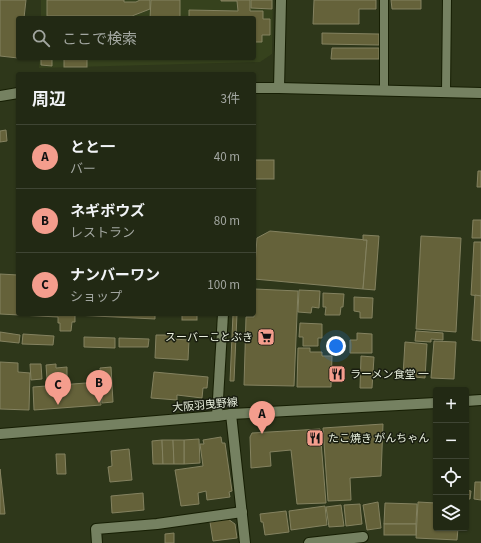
<!DOCTYPE html>
<html lang="ja">
<head>
<meta charset="utf-8">
<style>
  body { margin:0; font-family:"Source Sans 3","Noto Sans JP",sans-serif; background:#2a311d; color:#f1f3f6 }
  .controls { position:absolute; right:12px; bottom:12px; display:grid; overflow:hidden; border-radius:4px; box-shadow:0 1px 3px #0004 }
  .controls button { width:36px; height:36px; display:grid; place-items:center; padding:0; border:0; border-bottom:1px solid #3f4534; background:#222914; color:#f1f3f6; font:20px sans-serif }
  .you { position:absolute; left:336px; top:346px; width:14px; height:14px; margin:-10px; border:3px solid #fff; border-radius:50%; background:#1a73e8; box-shadow:0 0 0 6px #1a73e833 }
  .badge { display:grid; place-items:center; width:26px; height:26px; border-radius:50%; background:#f49d8d; color:#111; font-size:13px; font-weight:700 }
  .pin { position:absolute; translate:-50% -33px; filter:drop-shadow(0 1px 2px #0008) }
  .pin::after { content:''; position:absolute; top:21px; width:14px; height:12px; background:inherit; clip-path:polygon(0 0,100% 0,50% 100%) }
  .list { margin:0; padding:0; list-style:none }
  h2 { display:flex; justify-content:space-between; align-items:center; height:52px; margin:0; padding:0 16px; font-size:17px }
  h2 small { font-size:13px; font-weight:400; color:#a2a6a0 }
  .list li { display:grid; grid-template-columns:26px 1fr auto; gap:12px; align-items:center; box-sizing:border-box; height:64px; padding:0 16px; border-top:1px solid #3f4534 }
  .list b { display:block; font-size:15px; white-space:nowrap }
  .list p { margin:0; font-size:13px; white-space:nowrap; color:#a2a6a0 }
  .list em { font-size:13px; font-style:normal; color:#a2a6a0 }
  .icon { flex:none; width:22px; height:22px; fill:none; stroke:currentColor; stroke-width:2; stroke-linecap:round; stroke-linejoin:round }
  .map { position:relative; flex:none; width:481px; height:543px; overflow:hidden }
  .search { position:absolute; background:#222914; box-shadow:0 1px 3px #0004; left:16px; top:16px; width:240px; height:44px; display:flex; align-items:center; gap:10px; box-sizing:border-box; padding:0 14px; border-radius:4px; color:#a2a6a0; font-size:15px }
  .panel { position:absolute; background:#222914; box-shadow:0 1px 3px #0004; left:16px; top:72px; width:240px; height:244px; border-radius:4px }
  .map>svg:first-child { display:block }
</style>
</head>
<body>
<div class="map">
<svg width="481" height="543" viewBox="0 0 481 543">
  <rect width="100%" height="100%" fill="#2e371a"/>
  <polygon fill="#36421d" points="41,0 273,0 272,54 260,62 39,68 40,58 254,58 254,18 41,18"/>
  <g fill="#65623a" stroke="#848260">
    <polygon points="0,0 26,0 24,18 18,18 18,58 0,56"/>
    <polygon points="47,0 124,0 124,2 136,2 140,0 150,0 150,9 132,16 47,16"/>
    <polygon points="151,0 180,0 180,18 150,18"/>
    <polygon points="221,0 250,0 250,11 263,11 263,19 270,19 270,35 262,35 262,42 254,42 254,18 189,18 189,10 238,11 237,1 221,1"/>
    <polygon points="251,0 272,0 272,9 251,8"/>
    <polygon points="314,0 376,0 376,9 359,9 359,24 313,24"/>
    <polygon points="391,0 421,0 421,9 392,9"/>
    <polygon points="322,33 379,34 379,45 322,44"/>
    <polygon points="332,48 379,48 379,59 331,59"/>
    <polygon points="41,58 52,58 52,66 41,65"/>
    <rect x="64" y="58" width="23" height="9"/>
    <polygon points="6,130 7,141 0,142 0,131"/>
    <rect x="254" y="160" width="20" height="19"/>
    <polygon points="478,171 481,171 481,187 477,187"/>
    <polygon points="473,220 481,220 481,238 472,238"/>
    <polygon points="270,231 367,240 363,289 254,279 257,238"/>
    <polygon points="363,235 379,236 375,290 363,289 367,240 363,240"/>
    <polygon points="421,236 461,238 456,332 416,329"/>
    <polygon points="474,242 481,242 481,296 471,295"/>
    <polygon points="0,274 18,275 18,314 155,314 155,319 75,315 75,322 72,322 71,331 60,331 60,323 58,323 58,317 0,314"/>
    <polygon points="255,289 298,291 294,386 244,385 246,317 254,317"/>
    <polygon points="299,290 320,291 319,308 312,307 311,313 298,312"/>
    <polygon points="323,293 344,294 343,307 341,307 340,315 325,315 326,307 323,307"/>
    <polygon points="475,295 481,296 481,341 472,340"/>
    <polygon points="354,297 373,298 372,318 360,318 360,312 354,311"/>
    <rect x="182" y="314" width="15" height="6"/>
    <polygon points="233,314 237,314 234,381 230,381"/>
    <polygon points="300,323 322,324 322,338 318,338 318,346 303,346 303,337 299,337"/>
    <polygon points="416,331 443,333 443,340 431,339 431,342 415,341"/>
    <polygon points="0,332 20,335 19,343 0,341"/>
    <polygon points="357,333 372,334 372,353 350,353 350,340 357,340"/>
    <polygon points="23,334 54,336 53,345 22,344"/>
    <polygon points="156,335 173,335 173,339 189,340 188,360 155,358"/>
    <polygon points="84,337 115,338 115,348 84,347"/>
    <polygon points="119,338 149,339 148,347 119,347"/>
    <polygon points="434,341 456,342 454,379 431,378"/>
    <polygon points="405,342 427,344 425,378 403,376"/>
    <polygon points="298,348 310,348 310,352 322,352 322,356 332,356 331,387 297,387"/>
    <polygon points="361,356 374,357 372,388 360,388"/>
    <polygon points="0,362 18,363 18,372 30,373 29,410 0,409"/>
    <polygon points="30,364 41,364 42,379 31,380"/>
    <polygon points="56,364 56,368 67,367 67,378 47,379 46,365"/>
    <polygon points="111,367 113,402 102,403 100,368"/>
    <polygon points="154,372 208,377 207,388 203,388 202,398 177,395 177,400 151,398"/>
    <polygon points="99,382 101,405 34,410 33,387"/>
    <polygon points="383,424 381,476 350,478 351,500 328,501 323,428"/>
    <polygon points="320,429 326,503 297,504 291,450 270,452 271,466 251,468 250,437 252,433"/>
    <polygon points="221,437 222,443 225,443 232,491 229,492 230,497 207,500 206,491 198,493 199,504 181,506 175,470 203,466 200,444 204,444 203,440"/>
    <polygon points="199,439 200,463 184,464 184,440"/>
    <polygon points="162,440 163,464 153,464 152,441"/>
    <polygon points="162,440 173,440 174,464 163,464"/>
    <polygon points="173,440 184,440 184,464 174,464"/>
    <polygon points="129,449 132,480 110,482 108,467 112,466 111,451"/>
    <polygon points="56,454 65,454 66,474 57,474"/>
    <polygon points="0,469 5,514 0,514"/>
    <polygon points="475,482 481,482 481,500 474,499"/>
    <polygon points="466,490 471,491 470,499 466,499"/>
    <polygon points="143,493 144,510 112,513 111,496"/>
    <polygon points="378,502 381,528 367,530 363,505"/>
    <polygon points="418,502 436,503 436,528 458,528 457,540 416,538"/>
    <polygon points="385,503 417,504 416,524 384,524"/>
    <polygon points="360,504 362,524 346,526 344,505"/>
    <polygon points="341,505 344,526 329,527 326,507"/>
    <polygon points="325,506 327,525 291,530 289,511"/>
    <polygon points="286,511 289,532 265,535 263,522 261,522 260,514"/>
    <polygon points="228,519 235,524 237,538 213,541 210,522"/>
    <rect x="384" y="524" width="32" height="11"/>
    <polygon points="174,533 174,543 165,543 165,534"/>
  </g>
  <g fill="none" stroke-linecap="round" stroke-linejoin="round">
    <defs>
      <g id="lane">
        <polyline points="384,91 384,0"/>
        <polyline points="446,92 447,0"/>
      </g>
      <g id="street">
        <polyline points="279,88 281,0"/>
        <polyline points="231,414 245,543"/>
        <polyline points="217,416 223,314"/>
        <polyline points="97,543 96,529 157,524 242,512"/>
        <polyline points="309,543 363,537"/>
      </g>
      <g id="secondary">
        <polyline points="254,88 279,88 481,93"/>
        <polyline points="0,96 18,93"/>
        <polyline points="466,401 481,400"/>
        <polyline points="0,434 217,416 231,414 436,403"/>
      </g>
    </defs>
    <use href="#lane" stroke="#161e03" stroke-width="10"/>
    <use href="#street" stroke="#161e03" stroke-width="12"/>
    <use href="#secondary" stroke="#161e03" stroke-width="12"/>
    <use href="#lane" stroke="#758161" stroke-width="8"/>
    <use href="#street" stroke="#758161" stroke-width="10"/>
    <use href="#secondary" stroke="#758161" stroke-width="10"/>
  </g>
  <defs>
    <symbol id="supermarket-square" viewBox="-11 -11 22 22"><rect x="-9" y="-9" width="18" height="18" rx="4" fill="#f49d8d" stroke="#191d10"/><path d="M-6-5.5h2.5l.6 2H6L4.5 2H-2.5L-4.4-4H-6ZM-1.5 3.2a1.3 1.3 0 1 0 .1 0ZM3 3.2a1.3 1.3 0 1 0 .1 0Z" fill="#111"/></symbol>
    <symbol id="restaurant-square" viewBox="-11 -11 22 22"><rect x="-9" y="-9" width="18" height="18" rx="4" fill="#f49d8d" stroke="#191d10"/><path d="M-5-6h1v4h1v-4h1v4h1v-4h1v5L-1.5 .5V6h-2V.5L-5-1ZM5-6V6H3V1.5H1.5Q1.5-4 5-6Z" fill="#111"/></symbol>
  </defs>
  <g fill-rule="evenodd">
    <use href="#supermarket-square" x="256" y="327" width="20" height="20"/>
    <use href="#restaurant-square" x="327" y="364" width="20" height="20"/>
    <use href="#restaurant-square" x="305" y="428" width="20" height="20"/>
  </g>
  <g text-anchor="middle" dominant-baseline="central" stroke-width="3" stroke-linejoin="round" paint-order="stroke">
    <g font-size="11" fill="#e9f0de" stroke="#191d10" text-anchor="start">
      <text x="253" y="337" text-anchor="end">スーバーことぶき</text>
      <text x="350" y="374">ラーメン食堂 一</text>
      <text x="328" y="438">たこ焼き がんちゃん</text>
    </g>
    <g font-size="11" fill="#e9f0de" stroke="#191d10">
      <text transform="translate(205 405) rotate(-5)">大阪羽曳野線</text>
    </g>
  </g>
</svg>
<div class="controls">
<button>+</button>
<button>−</button>
<button><svg class="icon" aria-label="locate" viewBox="0 0 24 24"><circle cx="12" cy="12" r="6"/><path d="M12 2v4M12 18v4M2 12h4M18 12h4"/></svg></button>
<button><svg class="icon" aria-label="layers" viewBox="0 0 24 24"><path d="M12 4l9 5-9 5-9-5zM3 14l9 5 9-5"/></svg></button>
</div>
<div class="you"></div>
<div class="pin badge" style="left:262px;top:434px">A</div>
<div class="pin badge" style="left:99px;top:403px">B</div>
<div class="pin badge" style="left:58px;top:405px">C</div>
<div class="search"><svg class="icon" aria-label="search" viewBox="0 0 24 24"><circle cx="10" cy="10" r="6"/><path d="M15 15l6 6"/></svg>ここで検索</div>
<section class="panel">
<h2>周辺<small>3件</small></h2>
<ul class="list">
<li><span class="badge">A</span><div><b>とと一</b><p>バー</p></div><em>40 m</em></li>
<li><span class="badge">B</span><div><b>ネギボウズ</b><p>レストラン</p></div><em>80 m</em></li>
<li><span class="badge">C</span><div><b>ナンバーワン</b><p>ショップ</p></div><em>100 m</em></li>
</ul>
</section>
</div>
</body>
</html>
